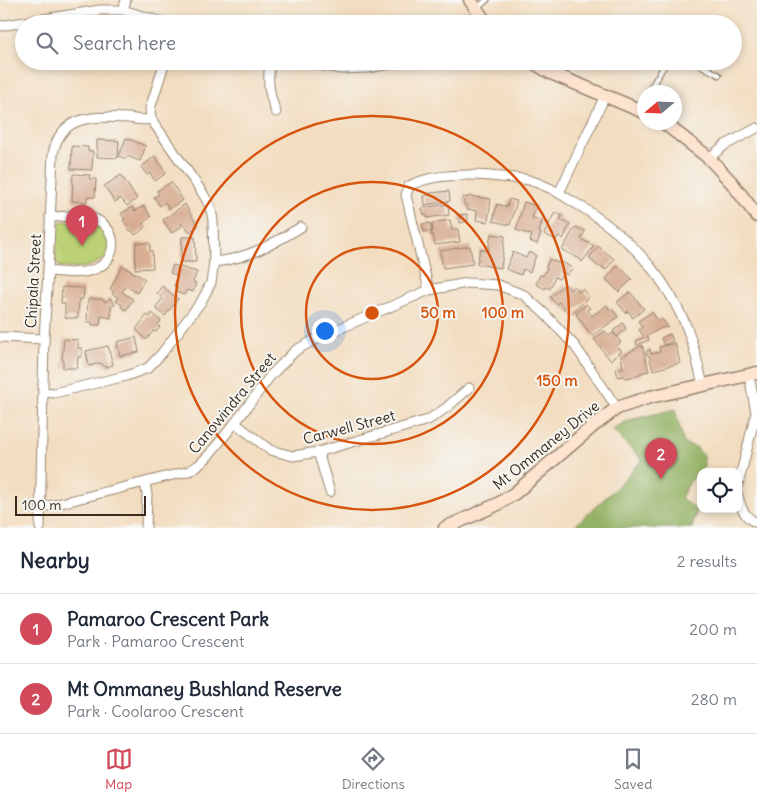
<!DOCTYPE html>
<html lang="en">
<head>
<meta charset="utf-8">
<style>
  body { margin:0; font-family:Delius,sans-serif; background:#f6f6f7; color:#1f2937 }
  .controls { position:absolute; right:15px; bottom:15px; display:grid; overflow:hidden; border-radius:10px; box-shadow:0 2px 8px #0003 }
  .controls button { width:45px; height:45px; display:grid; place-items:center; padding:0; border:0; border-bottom:1px solid #e0e1e3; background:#fff; color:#1f2937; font:25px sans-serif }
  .compass { position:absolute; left:637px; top:85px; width:45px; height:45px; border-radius:50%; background:#fff; box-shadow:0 2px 8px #0003; rotate:251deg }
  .scale { position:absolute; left:15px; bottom:12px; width:131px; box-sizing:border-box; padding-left:5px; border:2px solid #3b2a1e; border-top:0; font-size:14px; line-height:18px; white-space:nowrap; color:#3b2a1e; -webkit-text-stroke:4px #f6f6f2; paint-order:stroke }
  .you { position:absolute; left:324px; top:330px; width:18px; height:18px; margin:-12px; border:4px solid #fff; border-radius:50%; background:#1a73e8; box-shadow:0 0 0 8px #1a73e833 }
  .badge { display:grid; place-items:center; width:32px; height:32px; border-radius:50%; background:#d1495b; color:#fff; font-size:16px; font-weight:700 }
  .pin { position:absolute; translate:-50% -41px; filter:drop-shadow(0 1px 2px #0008) }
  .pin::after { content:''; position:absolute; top:26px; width:18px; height:15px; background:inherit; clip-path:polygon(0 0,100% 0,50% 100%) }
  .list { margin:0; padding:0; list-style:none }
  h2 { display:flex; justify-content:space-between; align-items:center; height:65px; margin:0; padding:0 20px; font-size:21px }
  h2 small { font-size:16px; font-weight:400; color:#747a83 }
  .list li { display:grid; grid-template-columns:32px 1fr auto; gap:15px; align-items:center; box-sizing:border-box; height:70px; padding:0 20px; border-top:1px solid #e0e1e3 }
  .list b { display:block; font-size:19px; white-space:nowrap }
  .list p { margin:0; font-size:16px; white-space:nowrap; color:#747a83 }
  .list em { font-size:16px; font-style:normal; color:#747a83 }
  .icon { flex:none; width:28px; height:28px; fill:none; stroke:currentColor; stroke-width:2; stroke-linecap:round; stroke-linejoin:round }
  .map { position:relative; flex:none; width:757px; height:528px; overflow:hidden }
  .search { position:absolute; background:#fff; box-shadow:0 2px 8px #0003; left:15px; right:15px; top:15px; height:55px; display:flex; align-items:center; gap:12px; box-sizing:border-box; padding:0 18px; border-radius:28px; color:#747a83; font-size:19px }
  .sheet { height:205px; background:#fff }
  nav { display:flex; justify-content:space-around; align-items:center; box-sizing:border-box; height:70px; border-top:1px solid #e0e1e3; background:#fff; font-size:14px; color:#747a83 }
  nav a { display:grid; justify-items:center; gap:2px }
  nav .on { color:#d1495b }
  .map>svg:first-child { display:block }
</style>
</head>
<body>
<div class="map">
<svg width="757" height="528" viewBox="0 0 757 528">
  <rect width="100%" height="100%" fill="#f6f6f2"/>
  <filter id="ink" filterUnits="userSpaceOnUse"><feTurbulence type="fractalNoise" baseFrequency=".02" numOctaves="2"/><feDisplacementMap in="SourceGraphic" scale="10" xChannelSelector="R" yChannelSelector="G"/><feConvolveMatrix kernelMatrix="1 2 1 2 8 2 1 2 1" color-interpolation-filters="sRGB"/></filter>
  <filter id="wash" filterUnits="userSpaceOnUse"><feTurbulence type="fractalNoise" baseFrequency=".0096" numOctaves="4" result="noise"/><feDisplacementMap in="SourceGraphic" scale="20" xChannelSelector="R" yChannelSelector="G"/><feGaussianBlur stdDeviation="1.12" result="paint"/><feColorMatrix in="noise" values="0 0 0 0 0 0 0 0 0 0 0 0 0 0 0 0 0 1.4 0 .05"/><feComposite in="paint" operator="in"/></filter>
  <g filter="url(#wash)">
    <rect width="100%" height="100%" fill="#f3ddc0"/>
    <path fill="#bcd175" stroke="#7c7e4a" d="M66,221C82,222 108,220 109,241C110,246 107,253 106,257C92,268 78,269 60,267L55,260L57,229L60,222Z"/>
    <polygon fill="#95b366" stroke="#686e42" points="675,409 684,444 696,447 704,457 704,467 689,483 681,498 697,510 692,528 572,528 614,490 642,460 612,429 630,420"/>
    <g id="blocks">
      <g fill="#d7ab8f">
        <polygon points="126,138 146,146 140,161 127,156 126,159 119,156"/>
        <polygon points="97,140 119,141 118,158 97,157"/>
        <polygon points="72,146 88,147 88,151 93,151 92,170 71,169"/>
        <polygon points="155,156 166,173 155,181 150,173 147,175 141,167"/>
        <polygon points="73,174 90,175 89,179 96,179 95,197 87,197 87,202 72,201"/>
        <polygon points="121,175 137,199 127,206 121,198 115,202 104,186"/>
        <polygon points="171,182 183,200 169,209 165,202 160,206 154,197 159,194 157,191"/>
        <polygon points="449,191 450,201 425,205 424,196 430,195 430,193"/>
        <polygon points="468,196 491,199 488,222 476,220 477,211 467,209 468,206 465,206 463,197 468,198"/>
        <polygon points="509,199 517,201 510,225 493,221 497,204 507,207"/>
        <polygon points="524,202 536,206 532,218 542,220 539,232 541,233 537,244 530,241 532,235 516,230"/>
        <polygon points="185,204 198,226 190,232 183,223 181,224 182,226 172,233 163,220"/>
        <polygon points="448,204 449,215 427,218 427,215 424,215 422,208"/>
        <polygon points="144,206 151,217 143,223 146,227 135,235 132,230 130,231 123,220 125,219 121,214 132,207 135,211"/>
        <polygon points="555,212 562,216 560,219 570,224 563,239 558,236 556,240 544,234"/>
        <polygon points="467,214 468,221 460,223 459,215"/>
        <polygon points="450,220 452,230 458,229 460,242 435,245 433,234 431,235 431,232 433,231 432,223"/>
        <polygon points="430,223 432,231 424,232 422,224"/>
        <polygon points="575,227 585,231 581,239 594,246 582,262 580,259 562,250"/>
        <polygon points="491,234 505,236 501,268 477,264 480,249 488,251"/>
        <polygon points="182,237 195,237 196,262 181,262"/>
        <polygon points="136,243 150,243 150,251 152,251 153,268 135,269"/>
        <polygon points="470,246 473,264 443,268 440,251"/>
        <polygon points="598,246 614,259 606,270 601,266 599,267 589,258"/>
        <polygon points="513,252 526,258 529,252 536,255 530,272 523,269 521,275 506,269"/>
        <polygon points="549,259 561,264 562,262 572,268 567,275 563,272 559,279 555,277 550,289 546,287 545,289 536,284 540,275 543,276 547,269 546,267"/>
        <polygon points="173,265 197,272 193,282 196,283 193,292 187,290 184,295 176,292 178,288 174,286 178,276 170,273"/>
        <polygon points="618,265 632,279 619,292 606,279"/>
        <polygon points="122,266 145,279 137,293 126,286 122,292 133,299 126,310 121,307 122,305 116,301 118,297 112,294 114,291 110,289"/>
        <polygon points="565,284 570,290 574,286 579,292 582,289 589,297 570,315 559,302 556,304 550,297"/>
        <polygon points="162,286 178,299 165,316 155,308 163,298 157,293"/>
        <polygon points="62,287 84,288 83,299 79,299 78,318 65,318 65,304 61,303"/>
        <polygon points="630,292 644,309 633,318 628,311 626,313 617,302"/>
        <polygon points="110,298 115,305 111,307 111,318 101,316 100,325 92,325 92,322 87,322 88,299 101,299 106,302"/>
        <polygon points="586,304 590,308 587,310 592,316 607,305 610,310 612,309 618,317 592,336 576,314"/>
        <polygon points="652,312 658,321 662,319 668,327 661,328 647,336 649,340 637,345 636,341 644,337 639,330 642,327 638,321"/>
        <polygon points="152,313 161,321 158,325 160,327 156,332 153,331 146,340 136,329 147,315 150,317"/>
        <polygon points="623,323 626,329 617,337 613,331"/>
        <polygon points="605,331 609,336 613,333 621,342 617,346 622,351 610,360 594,339"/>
        <polygon points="670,334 673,341 664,345 661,338"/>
        <polygon points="136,337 139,352 120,356 117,342"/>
        <polygon points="64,339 78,340 78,348 82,348 81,357 78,357 77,368 63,368 63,359 62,359"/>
        <polygon points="675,343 680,363 653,370 649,355 647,355 646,352 650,349 651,354 660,352 659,347"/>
        <polygon points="642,345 649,371 640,373 641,375 625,378 625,376 618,377 616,369 623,368 621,357"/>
        <polygon points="108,346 113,365 106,367 100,363 89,366 86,351"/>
      </g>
    </g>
  </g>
  <g filter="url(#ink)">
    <use href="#blocks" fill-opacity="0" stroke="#97846f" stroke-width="1"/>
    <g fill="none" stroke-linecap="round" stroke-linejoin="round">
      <defs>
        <g id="lane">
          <polyline points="478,7 487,0"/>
          <polyline points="693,61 719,75"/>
          <polyline points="648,92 667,61"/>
          <polyline points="638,108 644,98"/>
        </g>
        <g id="street">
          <polyline points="123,10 126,0"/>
          <polyline points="0,26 100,10 123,10 169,24"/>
          <path d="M271,61C266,79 269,95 276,112"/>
          <polyline points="298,61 341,69 368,68 407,61"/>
          <polyline points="709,158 725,145 757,128"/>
          <polyline points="559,193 605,96"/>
          <path d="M214,262C247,259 273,244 301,227"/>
          <path d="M48,271C63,272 81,275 95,269C120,259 118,226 92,218C82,214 61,217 50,217"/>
          <path d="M429,290L406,195L409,186C432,174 465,174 491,176C503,178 517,177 529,180C543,184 558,192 570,200C617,227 656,263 680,313C692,335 697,361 703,385"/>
          <polyline points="0,337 44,339"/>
          <polyline points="43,392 54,393 126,376 148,368 162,353 201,302 211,283 214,262 213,220 210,206 202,192 151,119 150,109 165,61"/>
          <polyline points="235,423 270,450 293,456 318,452 428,420 446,408 469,388"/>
          <polyline points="318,452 330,492"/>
          <polyline points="145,483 147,494 146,528"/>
          <polyline points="738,485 756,413 749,375"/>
          <path d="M738,495C740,508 745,518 757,523"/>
          <polyline points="40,505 49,506 189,471 200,464 208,456 235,423 271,375 296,350 320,337 429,290 467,283 498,285 524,295 544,313 575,346 617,408"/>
          <path d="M40,528L44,339L48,271L53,154C60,114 95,116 128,118C135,119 144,121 151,119"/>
        </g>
        <g id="secondary">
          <polyline points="470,0 487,24"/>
          <polyline points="531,61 551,73 644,112"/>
          <polyline points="663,122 709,158 732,183 757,216"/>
          <polyline points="445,528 498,504 515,493 593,426 617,408 650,397 757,373"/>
        </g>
      </defs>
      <use href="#lane" stroke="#97846f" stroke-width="7"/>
      <use href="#street" stroke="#97846f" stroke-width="11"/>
      <use href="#secondary" stroke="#97846f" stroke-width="15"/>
      <use href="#lane" stroke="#fff" stroke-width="4.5"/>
      <use href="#street" stroke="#fff" stroke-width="9"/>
      <use href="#secondary" stroke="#fde4d1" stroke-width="12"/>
    </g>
  </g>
  <g fill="none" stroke="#d7540e" stroke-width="2.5">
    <circle cx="372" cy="313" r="66"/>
    <circle cx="372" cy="313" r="131"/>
    <circle cx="372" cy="313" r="197"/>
  </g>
  <g text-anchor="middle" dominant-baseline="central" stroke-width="4" stroke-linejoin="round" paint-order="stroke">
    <g font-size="15" fill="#3b2a1e" stroke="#f6f6f2">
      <text transform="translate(33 281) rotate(-87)">Chipala Street</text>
      <text transform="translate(232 403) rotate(-50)">Canowindra Street</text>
      <text transform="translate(349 427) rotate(-15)">Carwell Street</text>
      <text transform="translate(546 445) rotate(-39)">Mt Ommaney Drive</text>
    </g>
  </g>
  <circle cx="372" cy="313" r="8" fill="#d7540e" stroke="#f6f6f2" stroke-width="2.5"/>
  <g font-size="15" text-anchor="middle" font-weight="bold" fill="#d7540e" stroke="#f6f6f2" stroke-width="4" stroke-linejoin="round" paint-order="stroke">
    <text x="438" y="318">50 m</text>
    <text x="503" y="318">100 m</text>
    <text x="557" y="386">150 m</text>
  </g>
</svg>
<div class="controls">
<button><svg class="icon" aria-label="locate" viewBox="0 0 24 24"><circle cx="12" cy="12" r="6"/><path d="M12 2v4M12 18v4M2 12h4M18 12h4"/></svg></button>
</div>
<svg class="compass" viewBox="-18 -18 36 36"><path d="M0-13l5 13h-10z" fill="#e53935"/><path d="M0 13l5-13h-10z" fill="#747a83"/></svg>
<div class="scale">100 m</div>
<div class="you"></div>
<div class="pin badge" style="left:82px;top:246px">1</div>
<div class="pin badge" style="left:661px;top:479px">2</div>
<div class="search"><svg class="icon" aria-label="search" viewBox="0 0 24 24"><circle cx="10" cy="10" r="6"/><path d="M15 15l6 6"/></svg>Search here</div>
</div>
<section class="sheet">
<h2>Nearby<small>2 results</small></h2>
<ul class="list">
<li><span class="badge">1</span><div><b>Pamaroo Crescent Park</b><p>Park · Pamaroo Crescent</p></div><em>200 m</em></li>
<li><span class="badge">2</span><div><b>Mt Ommaney Bushland Reserve</b><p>Park · Coolaroo Crescent</p></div><em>280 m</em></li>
</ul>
</section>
<nav>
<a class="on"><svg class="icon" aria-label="map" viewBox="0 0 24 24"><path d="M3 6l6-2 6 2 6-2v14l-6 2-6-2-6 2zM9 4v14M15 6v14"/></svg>Map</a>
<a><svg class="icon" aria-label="directions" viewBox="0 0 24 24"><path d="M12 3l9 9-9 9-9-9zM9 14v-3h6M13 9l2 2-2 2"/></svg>Directions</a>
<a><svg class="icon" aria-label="saved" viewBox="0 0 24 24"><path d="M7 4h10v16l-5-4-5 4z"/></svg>Saved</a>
</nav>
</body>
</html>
